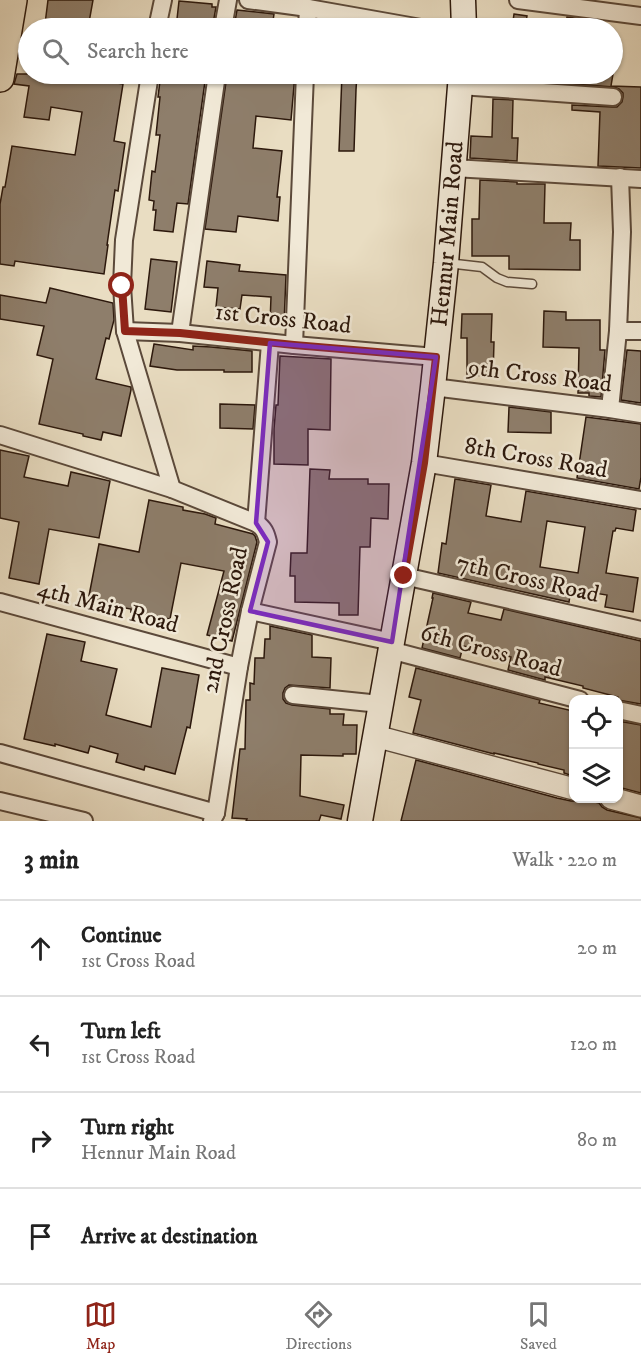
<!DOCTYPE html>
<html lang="en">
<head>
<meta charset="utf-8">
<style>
  body { margin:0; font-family:"IM FELL DW Pica",serif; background:#f6f6f6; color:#222 }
  .controls { position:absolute; right:18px; bottom:18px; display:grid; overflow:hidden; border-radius:12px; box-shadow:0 2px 4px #0004 }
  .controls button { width:54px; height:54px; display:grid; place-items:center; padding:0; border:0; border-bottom:2px solid #e0e0e0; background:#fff; color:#222; font:30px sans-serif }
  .stop { position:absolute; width:18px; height:18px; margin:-14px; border:4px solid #8f2418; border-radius:50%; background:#fff }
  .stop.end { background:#8f2418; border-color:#fff; box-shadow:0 2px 6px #0008 }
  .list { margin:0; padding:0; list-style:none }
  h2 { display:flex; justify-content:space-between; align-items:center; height:78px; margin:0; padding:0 24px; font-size:26px }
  h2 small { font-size:20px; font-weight:400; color:#767676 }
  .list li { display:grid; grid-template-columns:39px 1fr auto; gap:18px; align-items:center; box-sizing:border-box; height:96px; padding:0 24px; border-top:2px solid #e0e0e0 }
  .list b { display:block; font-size:22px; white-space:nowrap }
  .list p { margin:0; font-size:20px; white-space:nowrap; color:#767676 }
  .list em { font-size:20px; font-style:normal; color:#767676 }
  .icon { flex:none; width:33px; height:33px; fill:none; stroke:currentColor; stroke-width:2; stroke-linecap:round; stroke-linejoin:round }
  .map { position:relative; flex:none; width:641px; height:821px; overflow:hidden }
  .search { position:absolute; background:#fff; box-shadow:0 2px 4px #0004; left:18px; right:18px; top:18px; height:66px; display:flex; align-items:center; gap:15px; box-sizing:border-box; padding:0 21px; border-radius:33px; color:#767676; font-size:22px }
  .sheet { height:462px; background:#fff }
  nav { display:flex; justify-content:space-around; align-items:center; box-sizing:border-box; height:84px; border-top:2px solid #e0e0e0; background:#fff; font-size:16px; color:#767676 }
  nav a { display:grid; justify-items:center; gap:3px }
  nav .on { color:#8f2418 }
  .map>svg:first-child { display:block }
</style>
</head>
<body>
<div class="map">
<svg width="641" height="821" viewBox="0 0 641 821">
  <rect width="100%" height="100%" fill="#e9ddc2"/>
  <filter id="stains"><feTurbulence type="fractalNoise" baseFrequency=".00333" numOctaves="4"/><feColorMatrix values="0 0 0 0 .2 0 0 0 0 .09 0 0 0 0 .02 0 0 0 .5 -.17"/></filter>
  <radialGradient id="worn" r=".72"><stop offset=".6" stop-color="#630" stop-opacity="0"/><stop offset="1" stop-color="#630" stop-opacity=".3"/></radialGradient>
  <g fill="#8e7e6b" stroke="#2c180c" stroke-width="1.5" fill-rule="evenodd">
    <polygon points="48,0 93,0 88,28 78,28 45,24"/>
    <polygon points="179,1 212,4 212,7 216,7 213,24 210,24 209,28 176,28"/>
    <polygon points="237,10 274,14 272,28 234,27"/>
    <polygon points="514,14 527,16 525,28 512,28"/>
    <polygon points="567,17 581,19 579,28 565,28"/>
    <polygon points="17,74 66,74 87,77 86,78 123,84 114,141 125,143 118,191 115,190 107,245 108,245 104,274 15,261 14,266 0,264 0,204 3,187 5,187 12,146 75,155 82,112 51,107 49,120 24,117 29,86 14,84"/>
    <polygon points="169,74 206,74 188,204 177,203 173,232 154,230 156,210 153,210 154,201 149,200 152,171 155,172 160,135 156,135 160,97 158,97 160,81 168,82"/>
    <polygon points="268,74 295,74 291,120 256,116 253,148 282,151 277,197 280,197 278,221 238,216 236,232 205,229 227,75 267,79"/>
    <polygon points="342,74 357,74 356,90 354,151 339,151"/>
    <polygon points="494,74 514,74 514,79 494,78"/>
    <polygon points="573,74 613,74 611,86 641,87 641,168 598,166 600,112 572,110 572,105 612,107 617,107 622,102 623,97 623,93 619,89 614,87 573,84"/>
    <polygon points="493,99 513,100 512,138 518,138 517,161 470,158 471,136 492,137"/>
    <polygon points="480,180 517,182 517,184 545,184 544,223 571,223 570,240 580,240 580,270 509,269 509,256 472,256 472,219 479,219"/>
    <polygon points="151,259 177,262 171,312 145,309"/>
    <polygon points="207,261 240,265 239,271 286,275 284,324 270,323 271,297 242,295 240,309 216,307 218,288 204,287"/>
    <polygon points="50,288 113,303 114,320 109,339 106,338 96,379 131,387 131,390 121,436 103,432 101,440 83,436 83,434 39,424 53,359 37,355 44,326 0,319 0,295 46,303"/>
    <polygon points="544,311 566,312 566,320 600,320 600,350 605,350 601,397 589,396 589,393 578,393 579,348 543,347"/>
    <polygon points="462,314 492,314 491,342 494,342 493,376 467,375 467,338 461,338"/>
    <polygon points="154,344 193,350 193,346 211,347 252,351 252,372 224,372 224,370 177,370 150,366"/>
    <polygon points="627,350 641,351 641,403 621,400"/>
    <polygon points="280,356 331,359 330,430 308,429 308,465 274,464 274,429 276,405 278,405"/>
    <polygon points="220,404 255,405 253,429 220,428"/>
    <polygon points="509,407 551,412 551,433 508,432"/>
    <polygon points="586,417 641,424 641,477 639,489 577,478"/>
    <polygon points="0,450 29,456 24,477 68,486 71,472 110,481 99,538 49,529 39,584 9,578 19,522 0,518"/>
    <polygon points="310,469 330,470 329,479 368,479 368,484 389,484 388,519 371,518 370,547 360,547 358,615 339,615 339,603 295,602 295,576 290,576 291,553 307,553"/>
    <path d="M455,479L491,485L486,516L521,522L526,491L636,510L633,531L616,528L615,531H613L606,573L638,578L633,612L605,607L607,595L571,589L569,602L438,573L442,543L446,544ZM547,521L585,527L578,573L540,567Z"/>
    <polygon points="149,500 183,507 183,510 205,514 216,518 215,524 253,534 255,536 257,542 232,641 207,635 224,571 181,563 170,619 131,612 131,609 88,601 99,544 139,552"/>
    <polygon points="433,593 471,602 468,613 501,620 504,609 641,641 641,704 618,700 618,697 583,688 583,686 545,677 545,680 508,670 511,657 463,646 460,658 422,648 433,598 432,598"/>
    <polygon points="270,626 312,635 312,657 331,658 330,688 289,685 285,688 283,693 283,699 286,703 292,705 330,709 330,714 344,714 343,725 357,725 356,754 343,754 343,756 301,755 300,796 344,805 341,819 321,815 319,821 246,821 247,819 232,818 240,749 245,749 246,700 250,700 250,683 254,684 255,658 264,658 265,639 270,639"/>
    <polygon points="47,634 85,642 81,661 117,669 106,715 151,727 162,668 199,675 190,728 187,727 175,774 145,766 144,770 116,762 118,754 90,746 88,753 55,744 55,746 24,739"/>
    <polygon points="416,668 540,700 539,703 573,711 573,776 564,773 564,770 538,764 538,763 494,753 494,754 413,733 421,700 409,697"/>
    <polygon points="618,721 641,725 641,793 618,787"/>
    <polygon points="416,760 557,798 571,801 577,801 582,799 599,803 602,807 607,810 641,818 641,821 401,821"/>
  </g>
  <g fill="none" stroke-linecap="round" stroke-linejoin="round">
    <defs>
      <polyline id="service" points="447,263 482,267 497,278 507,282 532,284"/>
      <g id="minor">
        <polyline points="248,0 308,8 421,28"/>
        <polyline points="518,0 641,16"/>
        <polyline points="157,28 163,0"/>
        <polyline points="223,28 228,0"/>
        <polyline points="307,28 308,8"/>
        <polyline points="150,74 124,240 122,286 125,331 172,489"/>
        <polyline points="460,86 613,97"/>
        <polyline points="453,168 641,179"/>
        <polyline points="125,331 180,333 294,345 436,357"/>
        <polyline points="618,331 641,331"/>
        <polyline points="180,333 217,74"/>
        <polyline points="294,345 305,74"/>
        <polyline points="433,387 610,409 641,414"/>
        <polyline points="610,409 618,331 622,232 620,177"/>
        <path d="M0,435L172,489L256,523C264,528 266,533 268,542L250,611L239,667L216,813L212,821"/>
        <polyline points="424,463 641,500"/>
        <polyline points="256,523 270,343"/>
        <polyline points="404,576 641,630"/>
        <polyline points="0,602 239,667"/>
        <polyline points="250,611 392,642"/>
        <polyline points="390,650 580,700"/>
        <polyline points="293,695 380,704"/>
        <polyline points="618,710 641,715"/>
        <polyline points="0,753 216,813"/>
        <polyline points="0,801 84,821"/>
      </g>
      <g id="tertiary">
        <polyline points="375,736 574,789"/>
        <polyline points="611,798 641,806"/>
      </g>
      <g id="secondary">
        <polyline points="463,0 464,28"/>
        <path id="s1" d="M360,821L424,463L433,387L446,263L461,74"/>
      </g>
      <polyline id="primary" points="0,78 13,0"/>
    </defs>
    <use href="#service" stroke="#5b493a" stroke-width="11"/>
    <use href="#minor" stroke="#5b493a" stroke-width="20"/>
    <use href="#tertiary" stroke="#5b493a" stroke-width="24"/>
    <use href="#secondary" stroke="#2c180c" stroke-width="27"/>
    <use href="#primary" stroke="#2c180c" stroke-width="30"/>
    <use href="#service" stroke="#f1e9d7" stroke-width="8"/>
    <use href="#minor" stroke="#f1e9d7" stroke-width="16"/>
    <use href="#tertiary" stroke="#f1e9d7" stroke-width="21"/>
    <use href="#secondary" stroke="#f1e9d7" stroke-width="24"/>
    <use href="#primary" stroke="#e9ddc2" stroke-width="27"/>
  </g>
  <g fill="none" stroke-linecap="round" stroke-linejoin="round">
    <polyline stroke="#8f2418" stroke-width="8" points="122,286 125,331 180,333 294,345 436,357 424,463 404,576"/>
  </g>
  <path fill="#7b2cbf" fill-opacity="0.2" stroke="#7b2cbf" stroke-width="4.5" stroke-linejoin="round" d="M270,343L436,357L392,642L250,611L268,542L256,523Z"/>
  <g text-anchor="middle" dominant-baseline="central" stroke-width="5" stroke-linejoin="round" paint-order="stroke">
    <g font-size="24" fill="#2c180c" stroke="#f1e9d7">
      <text stroke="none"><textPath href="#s1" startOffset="594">Hennur Main Road</textPath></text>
      <text transform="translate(283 319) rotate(6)">1st Cross Road</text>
      <text transform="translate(540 376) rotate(7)">9th Cross Road</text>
      <text transform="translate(536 458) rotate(10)">8th Cross Road</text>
      <text transform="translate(528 579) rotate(13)">7th Cross Road</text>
      <text transform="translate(108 607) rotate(15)">4th Main Road</text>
      <text transform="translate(225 620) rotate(-78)">2nd Cross Road</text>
      <text transform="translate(491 651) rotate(15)">6th Cross Road</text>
    </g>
  </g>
  <rect width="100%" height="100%" filter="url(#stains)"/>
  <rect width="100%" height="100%" fill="url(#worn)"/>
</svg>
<div class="controls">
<button><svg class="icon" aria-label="locate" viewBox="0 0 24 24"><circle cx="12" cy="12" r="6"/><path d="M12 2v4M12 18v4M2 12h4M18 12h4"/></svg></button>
<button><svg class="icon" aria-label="layers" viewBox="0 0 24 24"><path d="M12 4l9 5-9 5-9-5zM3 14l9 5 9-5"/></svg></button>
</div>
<div class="stop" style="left:122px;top:286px"></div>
<div class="stop end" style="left:404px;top:576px"></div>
<div class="search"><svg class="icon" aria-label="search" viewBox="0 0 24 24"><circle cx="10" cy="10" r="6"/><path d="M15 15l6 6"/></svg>Search here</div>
</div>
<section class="sheet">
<h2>3 min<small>Walk · 220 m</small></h2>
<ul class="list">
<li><svg class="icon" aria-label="ahead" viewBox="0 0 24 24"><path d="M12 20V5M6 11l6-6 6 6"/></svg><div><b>Continue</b><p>1st Cross Road</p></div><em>20 m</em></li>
<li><svg class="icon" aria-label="left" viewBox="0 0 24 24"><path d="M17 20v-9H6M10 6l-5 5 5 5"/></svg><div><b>Turn left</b><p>1st Cross Road</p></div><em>120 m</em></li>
<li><svg class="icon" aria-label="right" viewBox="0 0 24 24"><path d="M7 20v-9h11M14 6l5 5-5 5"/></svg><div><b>Turn right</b><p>Hennur Main Road</p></div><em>80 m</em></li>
<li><svg class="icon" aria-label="arrive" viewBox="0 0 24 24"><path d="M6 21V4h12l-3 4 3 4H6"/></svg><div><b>Arrive at destination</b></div></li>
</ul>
</section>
<nav>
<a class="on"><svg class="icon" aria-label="map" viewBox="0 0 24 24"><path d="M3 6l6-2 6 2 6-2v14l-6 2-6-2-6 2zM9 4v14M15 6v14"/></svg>Map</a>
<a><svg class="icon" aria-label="directions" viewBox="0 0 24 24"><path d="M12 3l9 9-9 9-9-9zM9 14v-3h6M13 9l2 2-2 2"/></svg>Directions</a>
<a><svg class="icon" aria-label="saved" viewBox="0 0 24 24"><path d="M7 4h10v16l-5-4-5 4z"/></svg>Saved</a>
</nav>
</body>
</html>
